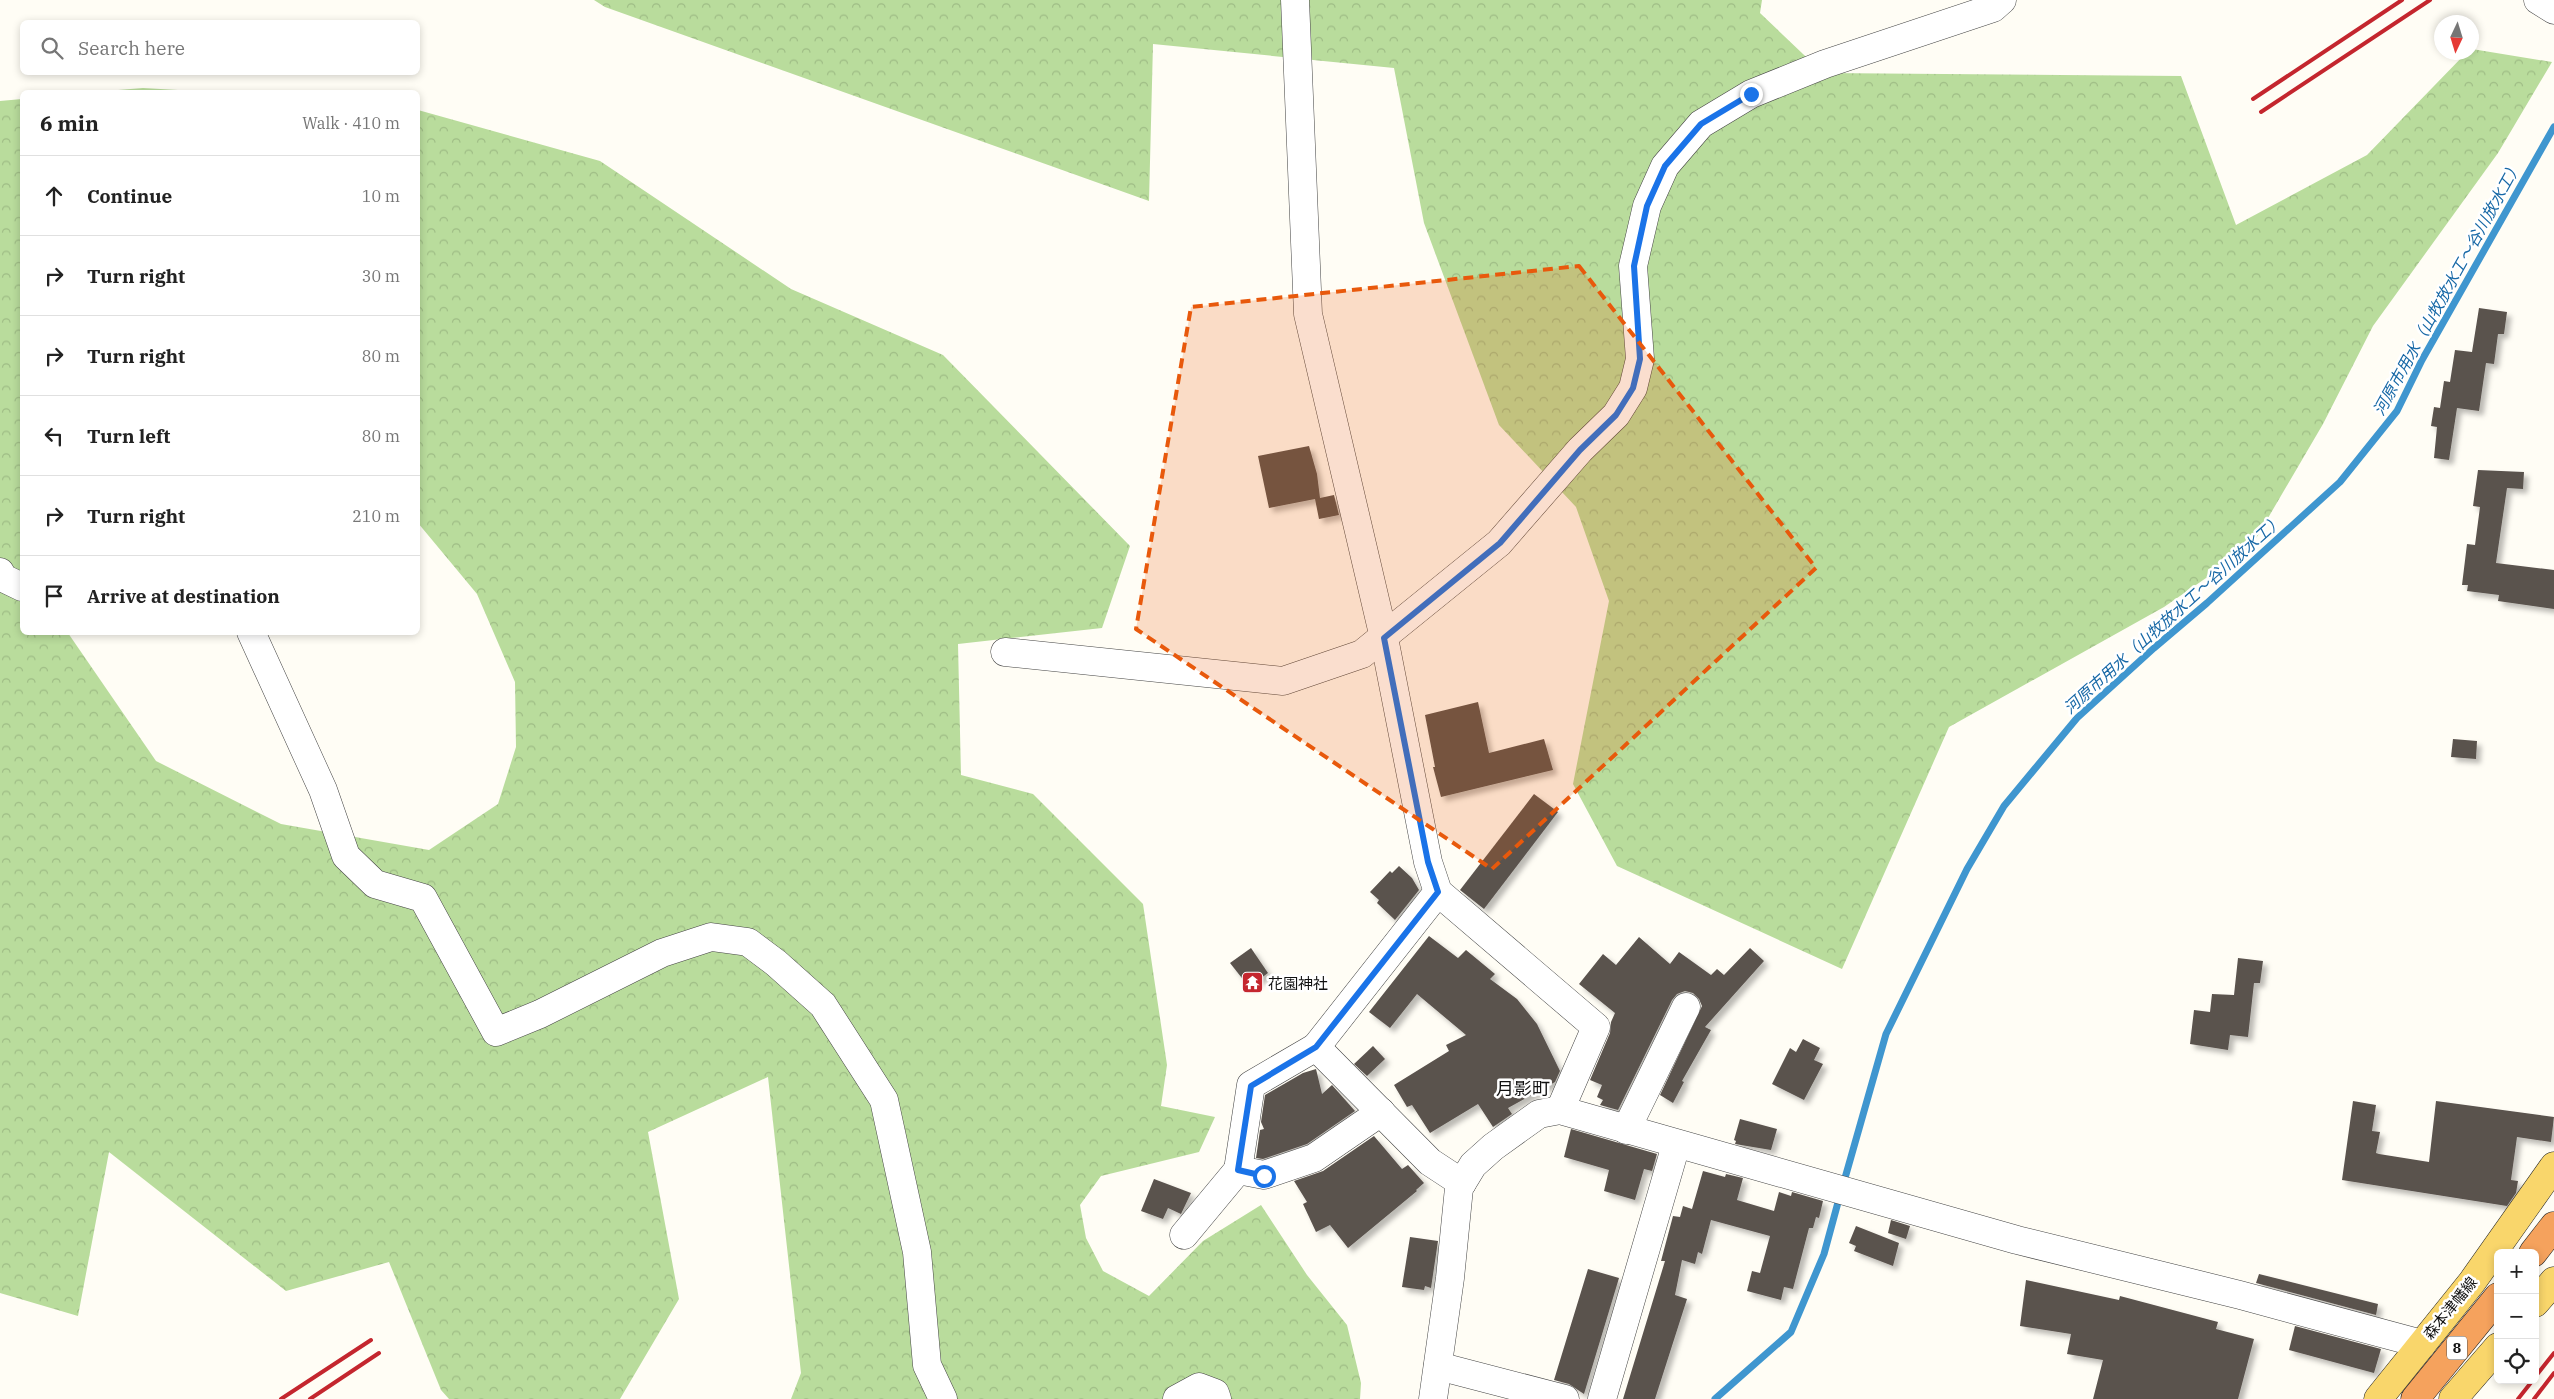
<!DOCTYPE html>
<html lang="en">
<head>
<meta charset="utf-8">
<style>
  body { margin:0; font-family:"IBM Plex Serif","Noto Sans JP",serif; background:#f2f2f2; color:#222 }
  .controls { position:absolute; right:15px; bottom:15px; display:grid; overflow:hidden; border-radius:8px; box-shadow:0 2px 8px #0003 }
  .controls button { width:45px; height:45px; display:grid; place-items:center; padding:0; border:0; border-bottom:1px solid #e0e0e0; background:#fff; color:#222; font:25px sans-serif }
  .compass { position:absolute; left:2434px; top:15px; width:45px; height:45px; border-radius:50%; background:#fff; box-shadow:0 2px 8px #0003; rotate:184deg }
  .stop { position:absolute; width:15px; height:15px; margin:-11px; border:4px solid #1a73e8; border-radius:50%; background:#fff }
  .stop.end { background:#1a73e8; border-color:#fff; box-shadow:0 1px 5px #0008 }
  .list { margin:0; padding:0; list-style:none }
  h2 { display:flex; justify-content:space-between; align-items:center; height:65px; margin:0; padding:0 20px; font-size:21px }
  h2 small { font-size:16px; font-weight:400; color:#767676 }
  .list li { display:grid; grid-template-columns:32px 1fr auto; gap:15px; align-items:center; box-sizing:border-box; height:80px; padding:0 20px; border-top:1px solid #e0e0e0 }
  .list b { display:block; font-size:19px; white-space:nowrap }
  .list em { font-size:16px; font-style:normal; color:#767676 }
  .icon { flex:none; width:28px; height:28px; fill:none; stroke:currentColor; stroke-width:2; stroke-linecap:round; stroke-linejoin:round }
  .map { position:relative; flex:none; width:2554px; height:1399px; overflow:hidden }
  .search { position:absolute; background:#fff; box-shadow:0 2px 8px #0003; left:20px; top:20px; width:400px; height:55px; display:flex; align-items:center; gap:12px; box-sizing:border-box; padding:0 18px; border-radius:8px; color:#767676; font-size:19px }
  .panel { position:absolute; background:#fff; box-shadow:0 2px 8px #0003; left:20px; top:90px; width:400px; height:545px; border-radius:8px }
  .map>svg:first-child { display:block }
</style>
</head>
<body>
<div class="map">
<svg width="2554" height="1399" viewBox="0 0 2554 1399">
  <defs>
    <pattern id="forest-crowns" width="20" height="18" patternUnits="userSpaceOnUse" patternTransform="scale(1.25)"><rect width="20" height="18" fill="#b9dc9c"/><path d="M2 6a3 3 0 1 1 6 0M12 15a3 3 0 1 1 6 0" fill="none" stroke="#9ebc85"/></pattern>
    <filter id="shadow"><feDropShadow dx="4.5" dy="4.5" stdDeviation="2.5" flood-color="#0004"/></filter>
  </defs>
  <rect width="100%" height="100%" fill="#fffdf5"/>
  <g fill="url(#forest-crowns)">
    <polygon points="594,0 1762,0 1760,13 1823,73 2181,76 2236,225 2367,155 2466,53 2472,52 2472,49 2552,62 2498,153 2373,326 2323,424 2251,547 2164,607 1949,727 1842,969 1617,866 1573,784 1609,601 1576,507 1499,425 1424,223 1394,68 1153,44 1149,201 605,7"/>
    <polygon points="143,88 213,92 93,92"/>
    <polygon points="22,99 22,632 68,633 156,761 281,824 429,850 498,804 516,747 515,682 477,594 418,523 418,110 600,161 791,289 943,355 1130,546 1102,628 958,644 961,775 1033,794 1143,904 1167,1065 1161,1106 1215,1117 1199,1152 1101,1176 1080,1205 1086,1238 1103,1271 1149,1296 1203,1241 1261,1205 1307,1275 1347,1325 1361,1383 1360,1399 791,1399 801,1373 768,1077 648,1132 679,1299 620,1399 449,1399 441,1390 389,1262 286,1291 109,1152 78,1316 0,1293 0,101"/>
  </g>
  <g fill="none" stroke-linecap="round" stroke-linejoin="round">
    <g stroke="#3f96cf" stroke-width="7">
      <polyline points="1843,1185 1886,1034 1967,869 2004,806 2077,718 2154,648 2207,603 2340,482 2397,411 2422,360 2554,127"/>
      <polyline points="1715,1399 1791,1332 1824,1254 1840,1195"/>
    </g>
  </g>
  <g fill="#5a524d" filter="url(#shadow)">
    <polygon points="2479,308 2507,312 2504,334 2498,334 2494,364 2486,363 2479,411 2457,408 2449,460 2434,458 2437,427 2431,426 2434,407 2440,408 2444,381 2450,382 2455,350 2472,352"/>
    <polygon points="1309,446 1317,474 1320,498 1334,495 1339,515 1319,519 1315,499 1269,508 1258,456"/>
    <polygon points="2478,470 2524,472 2523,489 2507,488 2496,563 2554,570 2554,609 2498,601 2499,595 2467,591 2468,585 2462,585 2467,544 2475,545 2480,507 2473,506"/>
    <polygon points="1478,702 1489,753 1544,739 1553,770 1441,797 1433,767 1435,767 1425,715"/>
    <polygon points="2453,739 2477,741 2476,759 2451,757"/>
    <polygon points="1534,794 1558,812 1484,909 1460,890"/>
    <polygon points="1399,866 1412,878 1419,890 1395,920 1377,903 1379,900 1370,892 1390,871 1392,873"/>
    <polygon points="1429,936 1458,958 1466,950 1495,974 1490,979 1517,999 1537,1024 1560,1071 1555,1082 1508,1108 1512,1114 1493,1127 1478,1104 1430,1133 1412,1105 1407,1107 1394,1085 1449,1051 1446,1045 1466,1035 1417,994 1390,1028 1369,1012"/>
    <polygon points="1639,937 1670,964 1679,952 1711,975 1717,969 1724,975 1750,948 1764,961 1705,1027 1711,1030 1682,1081 1684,1082 1673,1103 1660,1095 1702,1006 1699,999 1693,993 1685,991 1677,994 1672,1000 1618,1110 1600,1105 1603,1100 1597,1097 1602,1085 1590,1080 1610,1033 1611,1022 1615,1013 1579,984 1603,954 1616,965"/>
    <polygon points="1251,948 1268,973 1249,987 1230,963"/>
    <polygon points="2238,958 2263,961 2260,983 2254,983 2248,1037 2230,1035 2228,1050 2190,1044 2194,1010 2210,1012 2212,994 2234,995"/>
    <polygon points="1803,1039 1820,1048 1814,1060 1823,1064 1804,1100 1772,1084 1790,1048 1796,1052"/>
    <polygon points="1373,1046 1385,1059 1367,1076 1354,1064"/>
    <polygon points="1316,1069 1322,1094 1332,1085 1355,1111 1307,1144 1263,1159 1256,1158 1260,1130 1264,1129 1261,1122 1265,1095 1303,1073"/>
    <polygon points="2353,1101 2376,1105 2372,1131 2380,1132 2376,1153 2379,1154 2429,1162 2436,1101 2554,1117 2551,1142 2517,1137 2511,1180 2518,1181 2516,1193 2507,1206 2342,1180"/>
    <polygon points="1740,1119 1777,1129 1771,1150 1735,1144 1736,1141 1734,1140"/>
    <polygon points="1571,1129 1657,1154 1652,1171 1644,1169 1635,1200 1604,1191 1609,1170 1564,1157"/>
    <polygon points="1374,1136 1402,1169 1408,1165 1424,1183 1416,1190 1417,1191 1348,1248 1330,1225 1316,1232 1303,1204 1307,1202 1294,1181 1323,1171"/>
    <polygon points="1703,1171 1725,1177 1726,1174 1743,1178 1737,1200 1774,1211 1779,1192 1791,1196 1792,1192 1823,1201 1819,1218 1816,1217 1813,1228 1809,1228 1793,1289 1784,1287 1781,1300 1747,1291 1752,1271 1760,1273 1770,1236 1711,1220 1702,1254 1698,1252 1695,1264 1682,1260 1675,1295 1687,1299 1655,1399 1623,1399 1665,1261 1661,1261 1673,1216 1680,1217 1683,1206 1692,1209"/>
    <polygon points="1154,1179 1191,1193 1181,1214 1168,1208 1163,1219 1141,1211"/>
    <polygon points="1891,1220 1910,1226 1906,1239 1888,1233"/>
    <polygon points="1856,1226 1899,1243 1893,1266 1854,1251 1856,1246 1849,1243"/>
    <polygon points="1410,1237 1438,1241 1431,1288 1425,1286 1424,1290 1402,1287"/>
    <polygon points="1588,1269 1619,1278 1584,1394 1569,1384 1554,1380"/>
    <polygon points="2259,1274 2378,1304 2376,1315 2256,1283"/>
    <polygon points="2026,1280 2119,1300 2120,1296 2218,1322 2216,1329 2254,1339 2238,1399 2093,1399 2103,1360 2067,1354 2071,1334 2020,1326"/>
    <polygon points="2295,1326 2381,1349 2374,1373 2289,1350"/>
  </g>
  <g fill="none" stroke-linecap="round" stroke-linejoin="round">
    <defs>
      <g id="minor">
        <polyline points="1295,0 1308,314 1384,638 1428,862 1438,892 1596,1027 1560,1110"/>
        <polyline points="2538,0 2554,10"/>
        <polyline points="0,572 3,578 22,587"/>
        <polyline points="251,632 323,790 346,856 375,884 423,898 496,1032 540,1014 662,953 711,937 748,942 776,963 823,1005 884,1100 917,1252 927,1365 943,1399"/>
        <polyline points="1005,652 1283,681 1362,654 1499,543 1580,450 1616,415 1633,388 1640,359 1633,266 1647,206 1665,166 1701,124 1751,94 1825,64 1993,8 2002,0"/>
        <polyline points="1316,1047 1438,892"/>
        <polyline points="1626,1130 1686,1007"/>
        <polyline points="1238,1170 1251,1085 1316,1047 1430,1162 1462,1183"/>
        <polyline points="1184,1235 1238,1170 1264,1175 1314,1158 1381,1112"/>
        <polyline points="1438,1366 1565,1399"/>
        <polyline points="1177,1399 1199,1387 1215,1393 1217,1399"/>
        <polyline points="1433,1399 1450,1278 1459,1188 1473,1165 1493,1147 1539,1114 1560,1110 2017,1240 2240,1295 2422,1344"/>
        <polyline points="1602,1399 1676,1145"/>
      </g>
      <g id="major">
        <polyline points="2535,1303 2554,1281"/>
        <polyline points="2378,1399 2472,1282 2554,1166"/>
        <polyline points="2453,1399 2498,1347"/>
      </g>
      <g id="highway">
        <polyline points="2533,1253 2554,1226"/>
        <polyline points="2415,1399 2498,1297"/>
      </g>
    </defs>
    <use href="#minor" stroke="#444" stroke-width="29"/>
    <use href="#major" stroke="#222" stroke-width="29"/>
    <use href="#highway" stroke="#222" stroke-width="29"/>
    <use href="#minor" stroke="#fff" stroke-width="28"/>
    <use href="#major" stroke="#f9d66b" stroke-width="28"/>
    <use href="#highway" stroke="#f5a25d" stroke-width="28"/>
    <g stroke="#c4262e" stroke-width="4">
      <polyline points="2253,99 2402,0"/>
      <polyline points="2261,112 2430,0"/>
      <polyline points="2535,1377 2554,1353"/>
      <polyline points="281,1399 371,1340"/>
      <polyline points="310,1399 379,1353"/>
      <polyline points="2518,1399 2533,1380"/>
      <polyline points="2534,1399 2554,1373"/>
    </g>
  </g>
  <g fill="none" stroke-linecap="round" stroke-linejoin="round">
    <polyline stroke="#1a73e8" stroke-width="6" points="1264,1176 1238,1170 1251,1086 1316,1047 1438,892 1428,862 1384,638 1500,543 1580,450 1616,415 1633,388 1640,359 1634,266 1647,206 1665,166 1701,124 1751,94"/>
  </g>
  <path fill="#e8590c" fill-opacity="0.2" stroke="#e8590c" stroke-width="4" stroke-dasharray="10 6" stroke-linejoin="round" d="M1579,266L1816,568L1492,869L1136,629L1191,307Z"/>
  <defs>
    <symbol id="temple-square" viewBox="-11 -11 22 22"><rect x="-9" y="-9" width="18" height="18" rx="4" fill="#c4262e" stroke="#fff"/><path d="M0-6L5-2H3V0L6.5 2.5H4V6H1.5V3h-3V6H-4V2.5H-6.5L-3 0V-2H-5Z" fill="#fff"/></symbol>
  </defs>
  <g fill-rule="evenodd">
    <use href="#temple-square" x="1240" y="970" width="25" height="25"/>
  </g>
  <g text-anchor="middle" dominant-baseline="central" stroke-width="5" stroke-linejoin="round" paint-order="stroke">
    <rect fill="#fff" stroke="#585858" stroke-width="1" x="2447" y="1336.5" width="20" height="23" rx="4"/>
    <g font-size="14" font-weight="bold" fill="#111">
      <text x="2457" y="1348">8</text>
    </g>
    <g font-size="15" fill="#111" stroke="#fff" text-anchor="start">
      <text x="1268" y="983">花園神社</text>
    </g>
    <g font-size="15" fill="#111" stroke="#fff">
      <text transform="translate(2450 1308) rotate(-51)">森本津幡線</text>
    </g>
    <g font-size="16" font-style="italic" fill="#1768a6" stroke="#fff">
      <text transform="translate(2447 288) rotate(-61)">河原市用水（山牧放水工～谷川放水工）</text>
      <text transform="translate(2173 614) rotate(-42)">河原市用水（山牧放水工～谷川放水工）</text>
    </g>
    <g font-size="18" fill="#111" stroke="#fff">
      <text x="1523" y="1088">月影町</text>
    </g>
  </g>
</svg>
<div class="controls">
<button>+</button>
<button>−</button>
<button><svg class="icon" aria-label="locate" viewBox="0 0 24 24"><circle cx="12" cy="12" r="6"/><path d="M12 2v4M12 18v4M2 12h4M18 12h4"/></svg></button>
</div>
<svg class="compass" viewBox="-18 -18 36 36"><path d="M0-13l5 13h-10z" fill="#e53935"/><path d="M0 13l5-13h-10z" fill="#767676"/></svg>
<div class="stop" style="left:1264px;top:1176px"></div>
<div class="stop end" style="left:1751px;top:94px"></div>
<div class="search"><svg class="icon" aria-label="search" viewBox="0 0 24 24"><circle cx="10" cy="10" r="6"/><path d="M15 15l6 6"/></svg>Search here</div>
<section class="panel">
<h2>6 min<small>Walk · 410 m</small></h2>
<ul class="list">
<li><svg class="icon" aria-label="ahead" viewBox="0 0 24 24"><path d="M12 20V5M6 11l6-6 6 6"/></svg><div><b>Continue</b></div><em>10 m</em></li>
<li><svg class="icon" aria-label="right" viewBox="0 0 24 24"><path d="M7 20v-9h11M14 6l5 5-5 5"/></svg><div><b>Turn right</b></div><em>30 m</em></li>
<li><svg class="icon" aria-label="right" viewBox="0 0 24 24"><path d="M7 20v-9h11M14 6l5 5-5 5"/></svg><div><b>Turn right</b></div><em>80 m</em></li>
<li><svg class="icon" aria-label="left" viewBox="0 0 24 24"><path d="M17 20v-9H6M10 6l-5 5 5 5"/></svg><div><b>Turn left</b></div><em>80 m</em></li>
<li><svg class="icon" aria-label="right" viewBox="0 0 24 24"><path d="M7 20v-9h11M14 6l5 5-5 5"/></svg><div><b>Turn right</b></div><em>210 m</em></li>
<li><svg class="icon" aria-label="arrive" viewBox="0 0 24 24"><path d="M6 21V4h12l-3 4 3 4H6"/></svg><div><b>Arrive at destination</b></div></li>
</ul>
</section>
</div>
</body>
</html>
